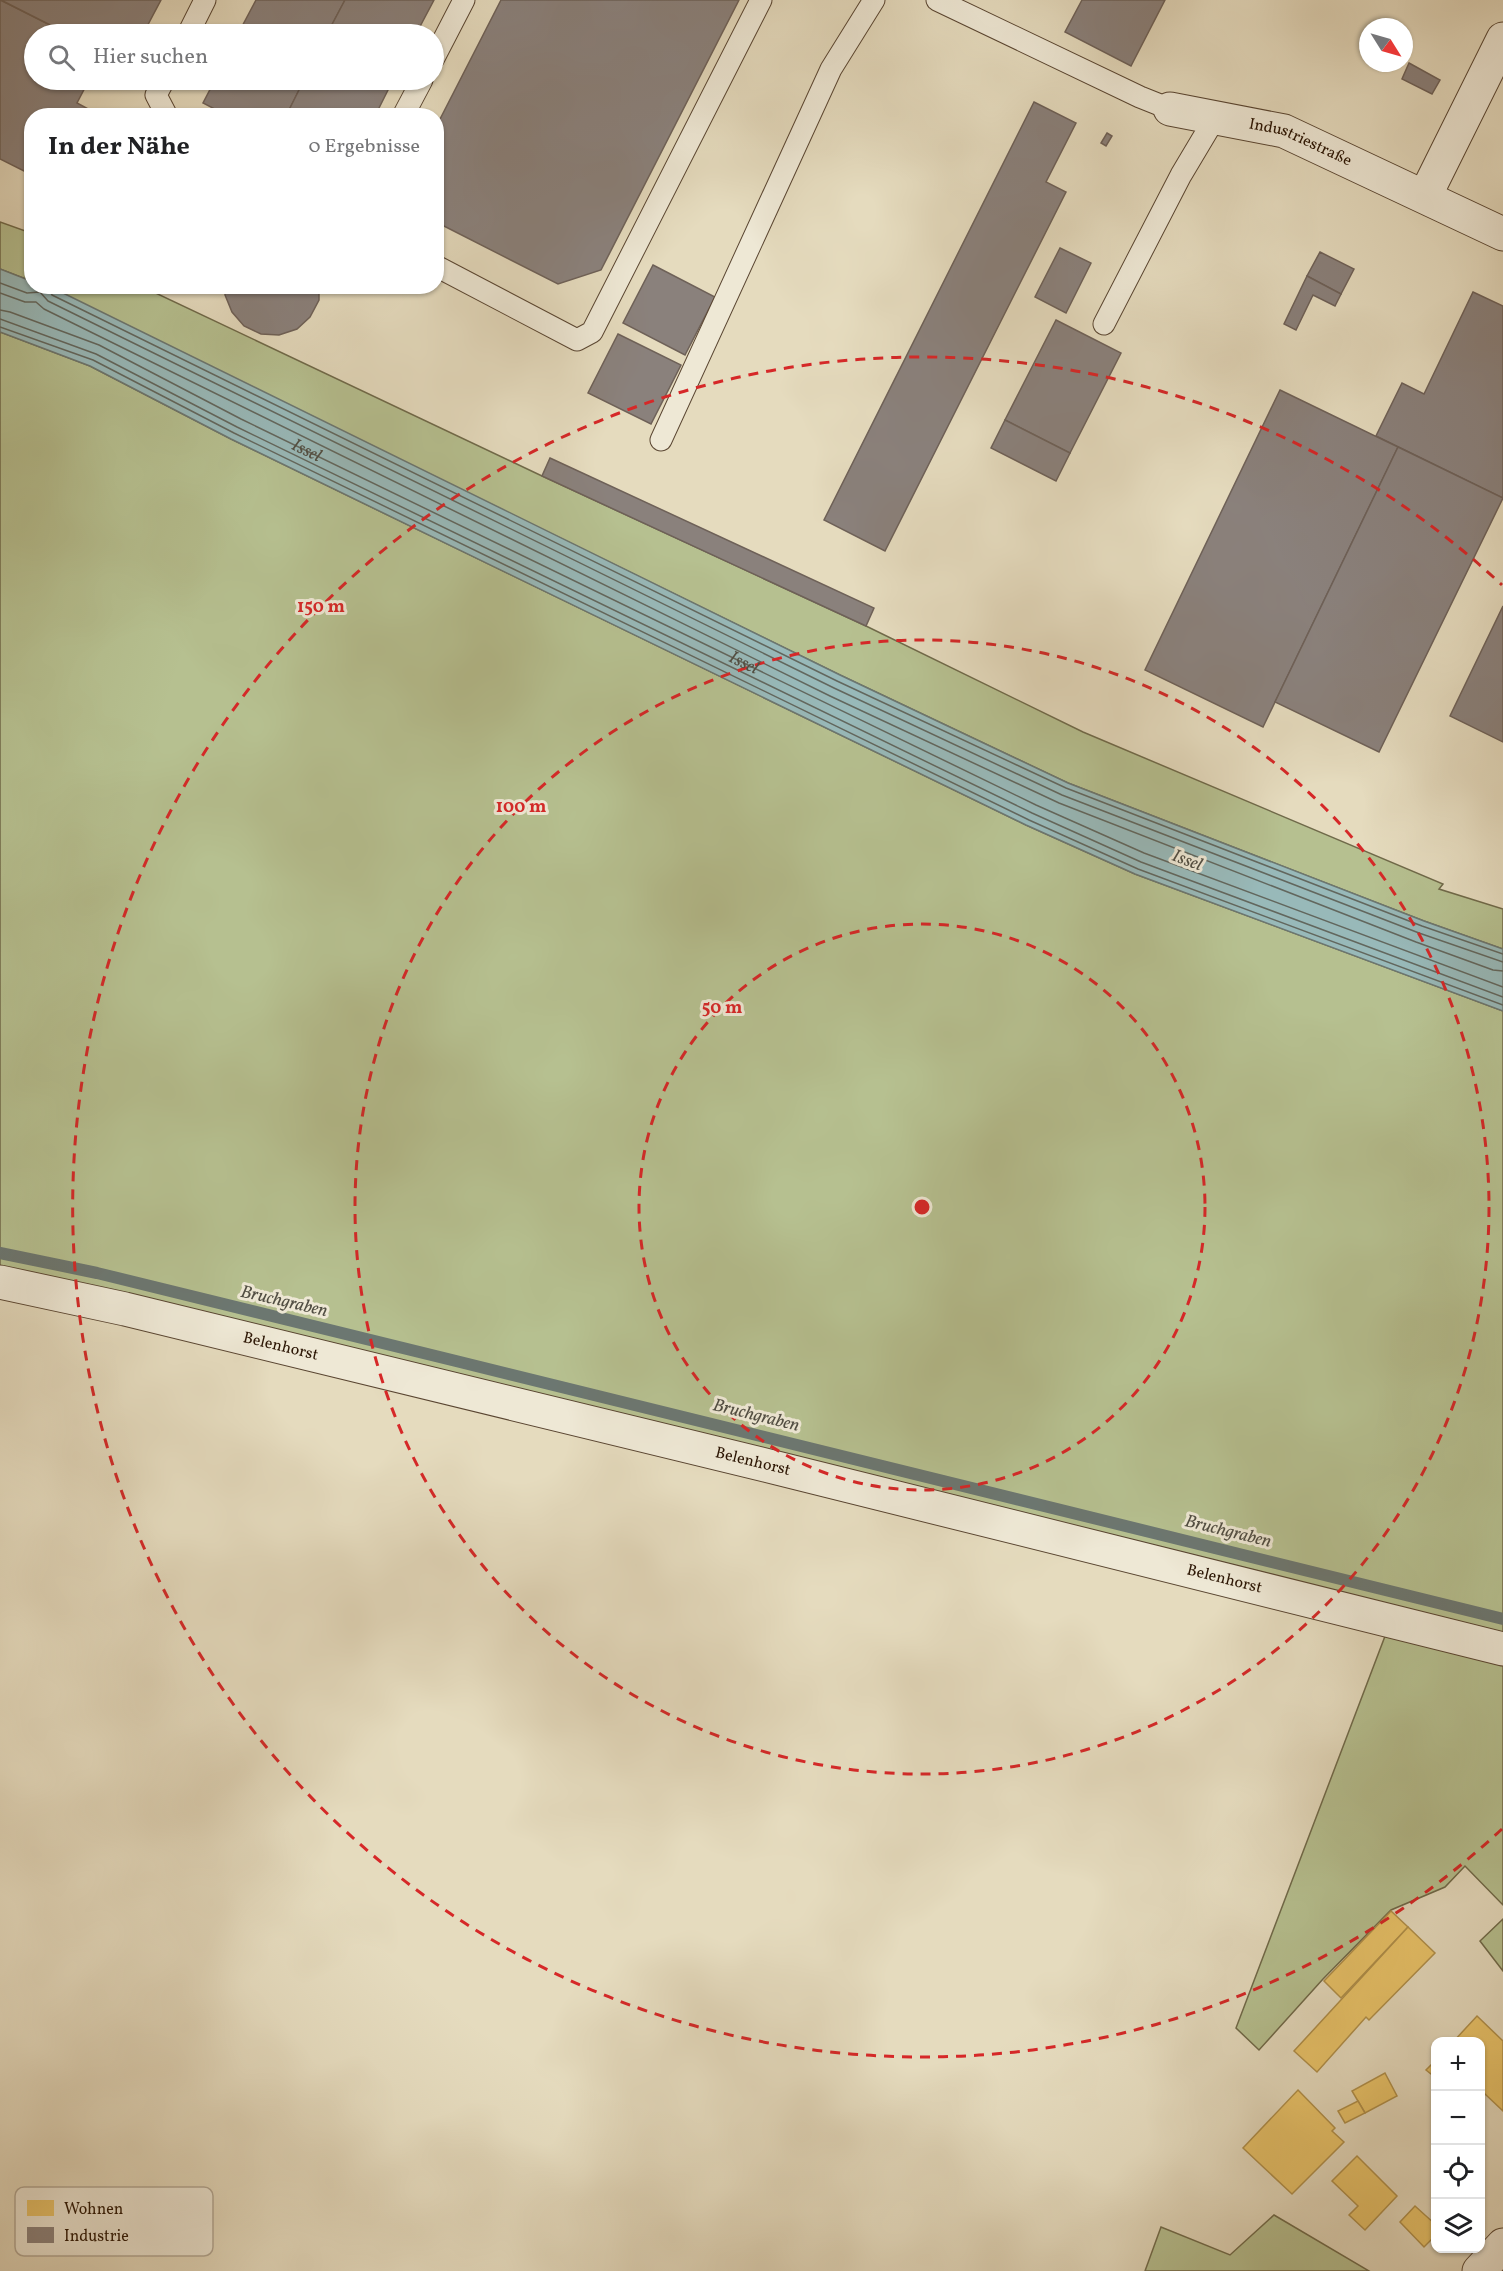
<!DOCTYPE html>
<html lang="de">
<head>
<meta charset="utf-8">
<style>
  body { margin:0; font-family:Vollkorn,serif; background:#f2f2f2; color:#202124 }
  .controls { position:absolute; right:18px; bottom:18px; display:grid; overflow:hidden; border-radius:12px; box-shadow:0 2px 4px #0004 }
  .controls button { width:54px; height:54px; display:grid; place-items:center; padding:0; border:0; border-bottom:2px solid #e0e0e0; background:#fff; color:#202124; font:30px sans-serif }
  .compass { position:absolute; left:1359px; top:18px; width:54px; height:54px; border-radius:50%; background:#fff; box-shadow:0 2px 4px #0004; rotate:127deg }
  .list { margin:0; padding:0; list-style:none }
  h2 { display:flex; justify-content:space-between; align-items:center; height:78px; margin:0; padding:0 24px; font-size:26px }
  h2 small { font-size:20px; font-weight:400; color:#757577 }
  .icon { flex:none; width:33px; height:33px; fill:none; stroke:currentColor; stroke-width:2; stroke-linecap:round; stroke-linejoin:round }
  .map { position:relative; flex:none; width:1503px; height:2271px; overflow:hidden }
  .search { position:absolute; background:#fff; box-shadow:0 2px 4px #0004; left:24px; top:24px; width:420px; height:66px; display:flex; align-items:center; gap:15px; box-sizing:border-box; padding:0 21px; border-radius:33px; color:#757577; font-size:22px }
  .panel { position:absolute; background:#fff; box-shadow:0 2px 4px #0004; left:24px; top:108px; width:420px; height:186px; border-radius:24px }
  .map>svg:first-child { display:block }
</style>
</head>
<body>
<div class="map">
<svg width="1503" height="2271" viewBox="0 0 1503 2271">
  <rect width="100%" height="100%" fill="#e5dbbe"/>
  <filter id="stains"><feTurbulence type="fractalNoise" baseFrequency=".00333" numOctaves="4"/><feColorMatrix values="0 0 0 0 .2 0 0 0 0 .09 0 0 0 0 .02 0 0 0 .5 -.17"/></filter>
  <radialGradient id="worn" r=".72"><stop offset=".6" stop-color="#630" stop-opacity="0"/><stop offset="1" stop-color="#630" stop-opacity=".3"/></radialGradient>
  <g fill="#b6c090" stroke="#706a4a" stroke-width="1.5">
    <polygon points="0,222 31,233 31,281 0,269"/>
    <polygon points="47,287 143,287 542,476 866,626 1083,732 1443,884 1439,889 1503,909 1503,949 1424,921 1068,783 840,675"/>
    <polygon points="0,332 90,366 231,439 1026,825 1135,874 1503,1011 1503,1635 0,1271"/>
    <polygon points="1387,1631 1503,1659 1503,1905 1465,1866 1445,1887 1391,1910 1323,1979 1259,2050 1236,2028"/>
    <polygon points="1503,1919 1503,1971 1480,1941"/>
    <polygon points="1274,2215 1369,2271 1145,2271 1161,2227 1230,2255"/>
  </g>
  <polygon fill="#98b9b9" stroke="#6c7771" stroke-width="1.5" points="0,269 31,281 32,286 47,287 57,290 840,675 1068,783 1424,921 1503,949 1503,1011 1135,874 1026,825 231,439 90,366 0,332"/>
  <g fill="#e9c46a" stroke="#b0904b" stroke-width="1.5">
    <polygon points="1391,1911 1408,1927 1341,1998 1324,1981"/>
    <polygon points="1408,1927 1435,1953 1369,2020 1366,2017 1317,2072 1294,2051"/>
    <polygon points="1477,2016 1503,2041 1503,2111 1485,2094 1480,2099 1480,2042 1453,2042"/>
    <polygon points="1436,2060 1436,2078 1426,2070"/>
    <polygon points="1385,2073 1397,2096 1365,2113 1352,2091"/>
    <polygon points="1298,2090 1335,2128 1332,2131 1344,2142 1292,2194 1243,2148"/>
    <polygon points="1358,2101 1365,2113 1345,2123 1338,2111"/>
    <polygon points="1357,2156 1397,2196 1365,2230 1349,2215 1358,2206 1332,2181"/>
    <polygon points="1415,2206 1436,2225 1436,2235 1424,2247 1400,2222"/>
  </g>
  <g fill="#8a817c" stroke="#6e6158" stroke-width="1.5">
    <polygon points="0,0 68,34 34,34 34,80 89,80 77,103 101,116 32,116 32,175 0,159"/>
    <polygon points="1,0 161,0 143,34 68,34"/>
    <polygon points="256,0 345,0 327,34 238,34"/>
    <polygon points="345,0 434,0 416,34 327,34"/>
    <polygon points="501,0 739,0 601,270 558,284 436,222 436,127"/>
    <polygon points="1082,0 1165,0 1131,66 1065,32"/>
    <polygon points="1409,63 1440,80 1432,94 1402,79"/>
    <polygon points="215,80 304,80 286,116 228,116 203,103"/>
    <polygon points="304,80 393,80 375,116 286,116"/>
    <polygon points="1034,102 1076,123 1046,182 1066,192 885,551 824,520"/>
    <polygon points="1107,133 1112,136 1106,146 1101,143"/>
    <polygon points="1060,248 1091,263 1066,313 1035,297"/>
    <polygon points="1320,252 1354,269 1341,294 1307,276"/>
    <polygon points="653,265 715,297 685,355 623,323"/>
    <polygon points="1307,276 1341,294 1335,306 1313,295 1296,330 1284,324"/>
    <polygon points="226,286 319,286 319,300 310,317 297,329 279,335 261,334 244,326 232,312 225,295"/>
    <polygon points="1473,292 1503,306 1503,498 1376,436 1402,383 1424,394"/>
    <polygon points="1056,320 1121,353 1070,453 1005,420"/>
    <polygon points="618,334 681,365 651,424 588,393"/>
    <polygon points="1280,390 1398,447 1263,727 1145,670"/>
    <polygon points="1005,420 1070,453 1056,481 991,448"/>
    <polygon points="1398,447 1503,498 1379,752 1275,702"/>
    <polygon points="550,458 874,608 866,626 542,476"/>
    <polygon points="1503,606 1503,742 1450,716"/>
  </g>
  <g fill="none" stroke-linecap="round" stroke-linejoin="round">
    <g stroke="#62675e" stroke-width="1.5">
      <polyline points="0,283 27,293 40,292 48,301 834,688 1062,795 1419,933 1503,962"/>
      <polyline points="48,286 52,295 837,681 1066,788 1422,926 1503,954"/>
      <polyline points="0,293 25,302 36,302 44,309 830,696 1059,803 1416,942 1493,970 1503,971"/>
      <path id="s1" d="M0,310L10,312L99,345L241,419L1036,805L1144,853L1503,987"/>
      <polyline points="0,319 96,354 237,427 1032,813 1141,862 1503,997"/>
      <polyline points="0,327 93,360 234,433 1029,820 1138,869 1503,1005"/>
    </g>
    <polyline stroke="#6c7771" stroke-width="12" points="0,1253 97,1273 456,1361 1503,1619"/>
    <defs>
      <g id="lane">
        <polyline points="937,0 1140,97 1170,109"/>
        <polyline points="188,34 205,0"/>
        <polyline points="434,58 464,0"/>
        <polyline points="164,80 156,95 167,116"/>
        <polyline points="403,116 422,80"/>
        <polyline points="436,266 577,340 592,332 761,0"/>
        <polyline points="1104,324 1181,175 1215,118"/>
        <polyline points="661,440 831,69 874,0"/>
      </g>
      <g id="street">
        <path id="s2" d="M1170,109L1284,131L1503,234"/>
        <polyline points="1425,196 1503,39"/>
        <path id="s3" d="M0,1282L125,1309L777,1468L1503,1649"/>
        <polyline points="1479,2271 1503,2245"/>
      </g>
    </defs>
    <use href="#lane" stroke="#5a4632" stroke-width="23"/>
    <use href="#street" stroke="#5a4632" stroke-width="35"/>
    <use href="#lane" stroke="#eee8d5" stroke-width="21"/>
    <use href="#street" stroke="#eee8d5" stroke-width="33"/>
  </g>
  <g fill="none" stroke="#d62828" stroke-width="3" stroke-dasharray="10 8">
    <circle cx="922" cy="1207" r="283"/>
    <circle cx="922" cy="1207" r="567"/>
    <path d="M1502 1829A850 850 0 1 1 1502 585"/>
  </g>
  <g text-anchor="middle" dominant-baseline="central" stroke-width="6" stroke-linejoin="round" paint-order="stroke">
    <g font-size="16" fill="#2b1504" stroke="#eee8d5">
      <text stroke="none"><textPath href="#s2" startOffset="135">Industriestraße</textPath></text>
      <text stroke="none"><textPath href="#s3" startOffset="288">Belenhorst</textPath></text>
      <text stroke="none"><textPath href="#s3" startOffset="774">Belenhorst</textPath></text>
      <text stroke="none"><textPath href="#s3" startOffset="1260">Belenhorst</textPath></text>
    </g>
    <g font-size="18" font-style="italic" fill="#514e43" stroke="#eee8d5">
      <text stroke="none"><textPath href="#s1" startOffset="338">Issel</textPath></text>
      <text stroke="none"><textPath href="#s1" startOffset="824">Issel</textPath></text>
      <text transform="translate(1187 861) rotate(21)">Issel</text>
      <text transform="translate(284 1302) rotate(13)">Bruchgraben</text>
      <text transform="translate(756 1416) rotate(14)">Bruchgraben</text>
      <text transform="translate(1228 1532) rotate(14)">Bruchgraben</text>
    </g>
  </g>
  <rect x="15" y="2187" width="198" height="69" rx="9" fill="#eee8d5" stroke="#b4a996" stroke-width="1.5"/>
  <rect x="27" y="2200" width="27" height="16" fill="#e9c46a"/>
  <rect x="27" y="2227" width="27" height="16" fill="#8a817c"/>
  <g font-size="16" fill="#2b1504">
    <text x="64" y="2214">Wohnen</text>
    <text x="64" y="2241">Industrie</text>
  </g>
  <circle cx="922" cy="1207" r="9" fill="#d62828" stroke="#eee8d5" stroke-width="3"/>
  <g font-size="18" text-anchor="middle" font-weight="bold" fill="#d62828" stroke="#eee8d5" stroke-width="6" stroke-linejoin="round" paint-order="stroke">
    <text x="321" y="612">150 m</text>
    <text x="521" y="812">100 m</text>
    <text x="722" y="1013">50 m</text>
  </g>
  <rect width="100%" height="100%" filter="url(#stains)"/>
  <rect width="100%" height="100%" fill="url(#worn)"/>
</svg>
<div class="controls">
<button>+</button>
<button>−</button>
<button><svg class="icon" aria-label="locate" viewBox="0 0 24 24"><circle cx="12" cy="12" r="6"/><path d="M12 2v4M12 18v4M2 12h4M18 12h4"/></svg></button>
<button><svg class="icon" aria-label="layers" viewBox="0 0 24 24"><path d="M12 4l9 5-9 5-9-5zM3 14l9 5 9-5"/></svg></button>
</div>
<svg class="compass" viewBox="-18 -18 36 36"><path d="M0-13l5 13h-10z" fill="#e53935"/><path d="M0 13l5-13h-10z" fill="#757577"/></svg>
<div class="search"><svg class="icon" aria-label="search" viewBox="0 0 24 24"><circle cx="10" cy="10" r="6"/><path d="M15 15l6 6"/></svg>Hier suchen</div>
<section class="panel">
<h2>In der Nähe<small>0 Ergebnisse</small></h2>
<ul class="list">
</ul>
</section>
</div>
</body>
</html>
